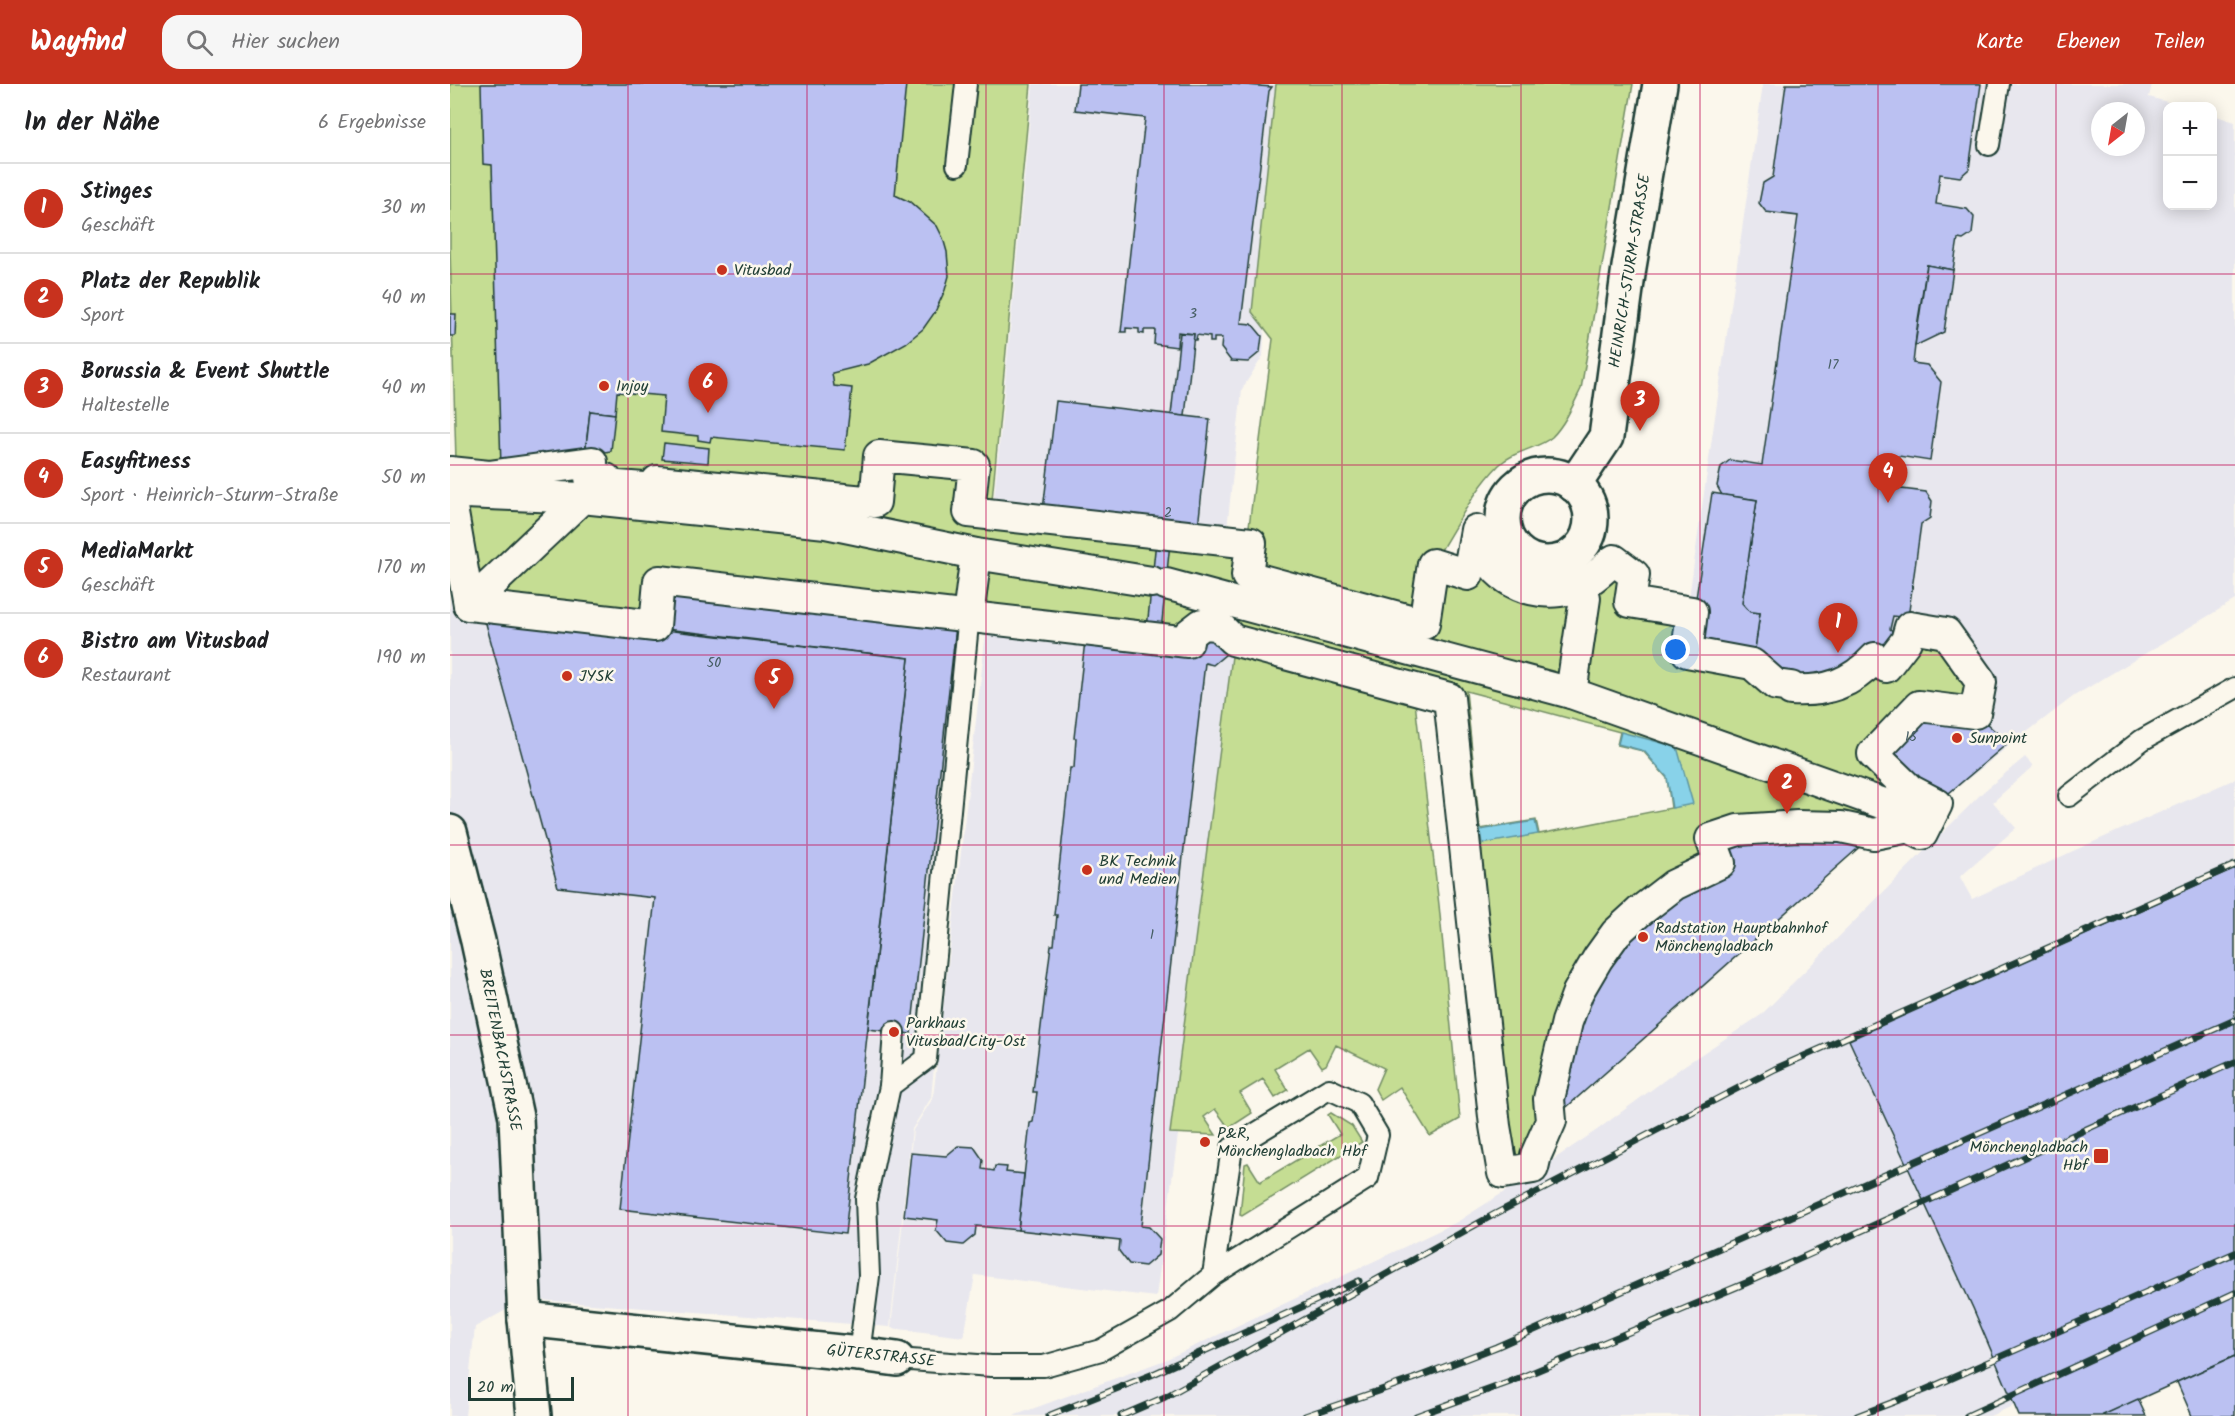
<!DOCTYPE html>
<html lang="de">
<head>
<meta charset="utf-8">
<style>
  body { margin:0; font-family:Kalam,sans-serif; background:#f6f6f6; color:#202124 }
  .controls { position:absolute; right:18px; top:18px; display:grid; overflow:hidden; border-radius:12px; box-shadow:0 3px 15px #0003 }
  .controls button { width:54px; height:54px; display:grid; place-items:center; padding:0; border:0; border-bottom:2px solid #e0e0e0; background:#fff; color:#202124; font:30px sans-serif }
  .compass { position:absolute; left:1641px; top:18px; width:54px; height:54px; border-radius:50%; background:#fff; box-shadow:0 3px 15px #0003; rotate:211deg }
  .scale { position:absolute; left:18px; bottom:15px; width:106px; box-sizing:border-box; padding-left:6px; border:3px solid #1f3d34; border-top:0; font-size:16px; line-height:21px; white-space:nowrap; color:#1f3d34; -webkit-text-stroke:4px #fbf7ec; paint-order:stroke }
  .you { position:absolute; left:1226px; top:566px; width:21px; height:21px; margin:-15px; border:4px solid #fff; border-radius:50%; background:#1a73e8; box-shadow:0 0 0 9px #1a73e833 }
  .badge { display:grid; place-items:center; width:39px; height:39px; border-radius:50%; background:#c8321e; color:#fff; font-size:20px; font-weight:700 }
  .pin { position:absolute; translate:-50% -50px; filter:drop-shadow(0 2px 3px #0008) }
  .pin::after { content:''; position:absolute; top:32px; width:21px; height:18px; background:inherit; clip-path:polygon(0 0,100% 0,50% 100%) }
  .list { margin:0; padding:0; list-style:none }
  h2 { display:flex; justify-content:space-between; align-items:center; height:78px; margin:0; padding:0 24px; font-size:26px }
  h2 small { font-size:20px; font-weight:400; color:#757577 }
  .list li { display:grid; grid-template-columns:39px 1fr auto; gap:18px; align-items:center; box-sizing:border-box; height:90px; padding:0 24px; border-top:2px solid #e0e0e0 }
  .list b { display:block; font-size:22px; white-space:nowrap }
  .list p { margin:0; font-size:20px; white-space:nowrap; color:#757577 }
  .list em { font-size:20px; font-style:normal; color:#757577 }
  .icon { flex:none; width:33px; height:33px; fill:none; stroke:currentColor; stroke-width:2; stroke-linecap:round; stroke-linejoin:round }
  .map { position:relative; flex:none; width:1785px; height:1332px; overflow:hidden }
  header { display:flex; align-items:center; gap:36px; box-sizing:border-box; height:84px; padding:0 30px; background:#c8321e; color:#fff }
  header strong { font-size:28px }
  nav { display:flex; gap:33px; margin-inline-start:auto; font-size:21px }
  .search { width:420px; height:54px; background:#f6f6f6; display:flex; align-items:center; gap:15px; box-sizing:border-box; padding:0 21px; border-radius:18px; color:#757577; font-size:22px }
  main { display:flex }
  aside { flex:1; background:#fff }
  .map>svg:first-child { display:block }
</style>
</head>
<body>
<header>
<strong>Wayfind</strong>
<div class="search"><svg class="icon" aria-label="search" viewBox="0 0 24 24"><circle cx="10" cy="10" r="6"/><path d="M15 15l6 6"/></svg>Hier suchen</div>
<nav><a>Karte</a><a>Ebenen</a><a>Teilen</a></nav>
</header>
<main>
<aside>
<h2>In der Nähe<small>6 Ergebnisse</small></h2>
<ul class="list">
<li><span class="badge">1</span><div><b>Stinges</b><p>Geschäft</p></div><em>30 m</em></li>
<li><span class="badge">2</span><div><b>Platz der Republik</b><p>Sport</p></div><em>40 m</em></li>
<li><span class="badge">3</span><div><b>Borussia &amp; Event Shuttle</b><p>Haltestelle</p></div><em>40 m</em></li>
<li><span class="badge">4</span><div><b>Easyfitness</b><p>Sport · Heinrich-Sturm-Straße</p></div><em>50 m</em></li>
<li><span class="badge">5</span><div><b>MediaMarkt</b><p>Geschäft</p></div><em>170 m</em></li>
<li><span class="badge">6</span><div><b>Bistro am Vitusbad</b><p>Restaurant</p></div><em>190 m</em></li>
</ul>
</aside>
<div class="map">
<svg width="1785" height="1332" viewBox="0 0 1785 1332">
  <rect width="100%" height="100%" fill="#fbf7ec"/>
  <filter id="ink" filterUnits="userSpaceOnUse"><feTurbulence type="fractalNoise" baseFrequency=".0167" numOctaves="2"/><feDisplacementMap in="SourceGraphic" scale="12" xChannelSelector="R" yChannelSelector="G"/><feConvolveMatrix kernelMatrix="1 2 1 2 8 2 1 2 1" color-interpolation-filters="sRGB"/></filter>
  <g filter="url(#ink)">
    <g fill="#e8e7ee" fill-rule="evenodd">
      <polygon points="583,0 828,0 813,272 792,305 767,538 795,558 706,1213 525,1191 514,1253 441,1244 463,1046 483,1014 540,513 543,427"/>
      <path d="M1313,0H1702L1699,13L1732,22H1718V122H1762L1763,31L1785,38V516L1624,612L1560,661L1487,720L1231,569ZM1650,27H1686V63H1650Z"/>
      <polygon points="0,460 529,512 481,1014 462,1045 440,1243 76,1215 25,1243 15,1332 0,1332"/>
      <polygon points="1575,673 1583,682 1543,718 1566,744 1510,793 1522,815 1623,767 1785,695 1785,1223 1540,1332 563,1332 715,1276 1007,1138 1073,1096 1147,1046 1235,981 1311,931 1533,708"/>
    </g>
    <g fill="#c5dd93" stroke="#728d64" stroke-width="1.5" fill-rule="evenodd">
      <path d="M0,0H581L541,427L797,458L823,255L802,228L826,0H1183L1131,305C1123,321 1115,340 1102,353C1090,364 1065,366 1049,381C1023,407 1006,443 986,474L1007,487L1026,446L1092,508L1164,476L1180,518L1242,528L1326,601L1456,557L1496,549L1531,598L1487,720L1270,779L1224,801L1086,1071L1053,1089L999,614L964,610L989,821L1010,1035L980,1052L950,1003L931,1016L925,1005L934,984L886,961L876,981L872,983L859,964L825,985L838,1006L825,1014L813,995L790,1009L802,1029L779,1044L765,1025L754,1033L766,1051L720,1049L784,557L739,550L210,497L205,542L19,521L1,425L6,377L0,165ZM1016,607L1170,648L1167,661L1193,667L1217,694L1221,724L1089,750L1086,736L1030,745ZM1227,663L1222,724L1217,693L1194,667ZM1085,737L1087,750L1032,759L1030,747Z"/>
      <polygon points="881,1029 902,1042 912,1058 792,1132 790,1131 795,1080 798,1079 810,1098 890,1050 878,1031"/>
    </g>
    <g fill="#88d2e9" stroke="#5e96a1" stroke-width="1.5">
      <polygon points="1171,648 1227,663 1243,720 1222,724 1217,693 1194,667 1168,660"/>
      <polygon points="1085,737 1088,750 1032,760 1030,746"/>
    </g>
    <g fill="#bbc1f2" stroke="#1f3d34" stroke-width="1.5">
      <polygon points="31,0 456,0 445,111 460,118 487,142 493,154 497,168 499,192 495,206 485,228 473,245 456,259 418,280 382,289 384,302 402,304 395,366 261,353 260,358 248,356 248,352 211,348 214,312 167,308 165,330 140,327 135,371 51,383 42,81 33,80"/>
      <polygon points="628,0 782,0 822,3 819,7 791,239 802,240 812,252 810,268 798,278 781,277 771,264 772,254 764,254 764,258 760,258 760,253 747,251 746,256 743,256 744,250 728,248 727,263 704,260 705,246 694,246 694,250 689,249 689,245 676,244 676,248 671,248 695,34 625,26"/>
      <polygon points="1336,0 1531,0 1519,85 1510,93 1490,90 1486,120 1517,125 1524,133 1522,150 1513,156 1508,155 1503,186 1477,181 1468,236 1463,279 1477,281 1491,298 1480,377 1449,372 1444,404 1476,408 1482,417 1480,434 1471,440 1458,534 1443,532 1440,545 1456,557 1389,601 1303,579 1310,529 1300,528 1292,519 1307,416 1272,411 1267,402 1271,383 1280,376 1312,381 1348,132 1316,128 1309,119 1313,99 1323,93"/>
      <polygon points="1477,181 1503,186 1494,248 1465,262"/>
      <polygon points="0,230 6,230 5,252 0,252"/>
      <polygon points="730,249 744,250 735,332 721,331"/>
      <polygon points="606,317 760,335 747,452 592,434"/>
      <polygon points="140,327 165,330 161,367 135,371"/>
      <polygon points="214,359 259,364 258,379 212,375"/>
      <polygon points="1262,409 1307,416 1292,519 1300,528 1310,529 1303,579 1238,567"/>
      <polygon points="707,447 721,449 710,557 696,554"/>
      <polygon points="212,500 507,533 461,950 418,945 459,574 207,544"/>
      <polygon points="32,525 459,574 395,1150 170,1125 205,814 108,803"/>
      <polygon points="636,548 739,550 778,554 776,570 763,581 755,579 691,1142 699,1143 710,1155 708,1171 695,1182 679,1180 669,1167 670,1157 568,1146 580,1039 583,1038 587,1008 583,1008 601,861 604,861 607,831 604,831 620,684 624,684 626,654 624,654"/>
      <polygon points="1469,622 1525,629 1558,659 1486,720 1423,670"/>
      <polygon points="1288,746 1424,750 1101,1037 1148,874 1270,779"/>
      <polygon points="1785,784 1785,1272 1652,1332 1569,1332 1523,1224 1399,956"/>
      <polygon points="508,1062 524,1063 533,1076 532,1085 544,1087 545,1082 557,1083 556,1088 574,1090 568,1146 526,1142 525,1151 513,1161 497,1159 486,1146 488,1136 454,1132 461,1069 496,1072"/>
      <polygon points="1785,1272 1785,1332 1742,1332 1727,1298"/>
      <polygon points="1688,1315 1696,1332 1654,1332 1653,1331"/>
    </g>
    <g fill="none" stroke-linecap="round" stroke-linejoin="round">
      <defs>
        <g id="service">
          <polyline points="1539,61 1549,0"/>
          <polyline points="507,81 516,0"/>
          <polyline points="1619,712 1692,656 1785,604"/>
          <polyline points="440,1002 476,975 518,540"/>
          <polyline points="409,1270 419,1192 416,1115 440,1002 444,948"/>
          <polyline points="447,1275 541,1282 594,1282 651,1266 720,1227 763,1191 918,1094 928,1051 909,1019 879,1005 782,1064 763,1191"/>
        </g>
        <g id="pedestrian">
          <path d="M0,388L39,392L142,378L140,394L156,395L155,401L207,405V397L425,418L429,372L524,381L519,428L801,459L797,492L974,540L983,480L1018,491L1026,446C1029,456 1033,467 1039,476C1058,506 1103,517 1135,499C1146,493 1154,484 1164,476L1184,491L1180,518L1242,528L1237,568L1302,580L1326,601L1341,603V606C1376,608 1401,600 1425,574L1436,583L1456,557L1460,543L1496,549L1531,598L1525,629L1469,622L1423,670L1460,706L1487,720L1472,750L1459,743L1424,750L1391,743L1347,742L1288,746L1261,755L1270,779L1224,801L1189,828L1166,849L1148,874L1128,908L1117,938L1099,1015L1101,1037L1086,1071L1083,1084L1053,1089L1045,1042L999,614L783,556L768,541L752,540L739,550L738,558L209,497L205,542L19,521L0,412"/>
          <polyline points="15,409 132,414 376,439 526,470 702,498"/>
          <polyline points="716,500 1121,609 1479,736"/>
          <polyline points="19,521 132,414"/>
          <polyline points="518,533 526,470"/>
          <polyline points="1121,609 1135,514"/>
        </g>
        <g id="minor">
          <circle cx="1097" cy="435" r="44"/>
          <polyline points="1124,401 1156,353 1179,183 1210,0"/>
          <polyline points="75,1235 409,1270 447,1275"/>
        </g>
        <polyline id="tertiary" points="0,748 28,857 66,1033 75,1235 84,1332"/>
      </defs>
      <use href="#service" stroke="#1f3d34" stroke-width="24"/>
      <use href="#pedestrian" stroke="#1f3d34" stroke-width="34"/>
      <use href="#minor" stroke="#1f3d34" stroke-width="38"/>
      <use href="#tertiary" stroke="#1f3d34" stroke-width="38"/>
      <use href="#service" stroke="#fbf7ec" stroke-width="20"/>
      <use href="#pedestrian" stroke="#fbf7ec" stroke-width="30"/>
      <use href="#minor" stroke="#fbf7ec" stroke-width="33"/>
      <use href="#tertiary" stroke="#fbf7ec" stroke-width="33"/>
      <defs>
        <g id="rail">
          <polyline points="598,1332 701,1291 909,1197"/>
          <polyline points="671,1332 715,1313 1045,1130 1325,985 1785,781"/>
          <polyline points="855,1332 963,1295 1046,1263 1785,936"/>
          <polyline points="966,1332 1060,1298 1296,1199 1785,978"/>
          <polyline points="1407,1332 1475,1306 1785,1169"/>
          <polyline points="1517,1332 1785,1209"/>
        </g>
      </defs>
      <use href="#rail" stroke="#1f3d34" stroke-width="7"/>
      <use href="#rail" stroke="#fbf7ec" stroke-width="4.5" stroke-dasharray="14" stroke-linecap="butt"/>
    </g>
  </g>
  <path fill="none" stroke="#c2185b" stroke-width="1.5" stroke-opacity="0.55" d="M178,0V1332M357,0V1332M536,0V1332M714,0V1332M892,0V1332M1071,0V1332M1250,0V1332M1428,0V1332M1606,0V1332M0,190H1785M0,381H1785M0,571H1785M0,761H1785M0,951H1785M0,1142H1785"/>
  <g fill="#c8321e" stroke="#fbf7ec" stroke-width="2">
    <circle cx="272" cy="186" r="6"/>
    <circle cx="154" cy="302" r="6"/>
    <circle cx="117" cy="592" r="6"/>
    <circle cx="1507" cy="654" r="6"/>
    <circle cx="637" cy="786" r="6"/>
    <circle cx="1193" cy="853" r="6"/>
    <circle cx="444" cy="948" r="6"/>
    <circle cx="755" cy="1058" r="6"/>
    <rect x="1643" y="1064" width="16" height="16" rx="3"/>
  </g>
  <g text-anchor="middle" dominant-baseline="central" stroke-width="5" stroke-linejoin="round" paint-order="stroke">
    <g font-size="14" fill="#465e64">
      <text x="743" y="230">3</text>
      <text x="1383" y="281">17</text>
      <text x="718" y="429">2</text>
      <text x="264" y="579">50</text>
      <text x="1461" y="653">15</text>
      <text x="702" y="851">1</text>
    </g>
    <g font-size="16" fill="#1f3d34" stroke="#fbf7ec" text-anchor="start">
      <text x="284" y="186">Vitusbad</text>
      <text x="166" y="302">Injoy</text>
      <text x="129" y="592">JYSK</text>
      <text x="1519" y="654">Sunpoint</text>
      <text x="649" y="777">BK Technik<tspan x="649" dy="18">und Medien</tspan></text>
      <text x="1205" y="844">Radstation Hauptbahnhof<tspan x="1205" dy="18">Mönchengladbach</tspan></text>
      <text x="456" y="939">Parkhaus<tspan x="456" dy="18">Vitusbad/City-Ost</tspan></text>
      <text x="767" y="1049">P&amp;R,<tspan x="767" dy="18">Mönchengladbach Hbf</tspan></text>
      <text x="1638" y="1063" text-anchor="end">Mönchengladbach<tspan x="1638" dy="18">Hbf</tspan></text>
    </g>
    <g font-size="16" fill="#1f3d34" stroke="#fbf7ec">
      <text transform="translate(1180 187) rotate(-81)">HEINRICH-STURM-STRASSE</text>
      <text transform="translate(50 966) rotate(79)">BREITENBACHSTRASSE</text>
      <text transform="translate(431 1272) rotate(6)">GÜTERSTRASSE</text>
    </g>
  </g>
</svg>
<div class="controls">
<button>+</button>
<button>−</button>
</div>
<svg class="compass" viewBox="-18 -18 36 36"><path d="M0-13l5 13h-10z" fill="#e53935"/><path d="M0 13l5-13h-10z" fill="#757577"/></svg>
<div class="scale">20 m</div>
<div class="you"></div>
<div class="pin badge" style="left:1388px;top:569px">1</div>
<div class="pin badge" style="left:1337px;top:730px">2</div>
<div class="pin badge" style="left:1190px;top:347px">3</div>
<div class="pin badge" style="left:1438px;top:419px">4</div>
<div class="pin badge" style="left:324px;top:625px">5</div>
<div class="pin badge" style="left:258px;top:329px">6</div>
</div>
</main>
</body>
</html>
